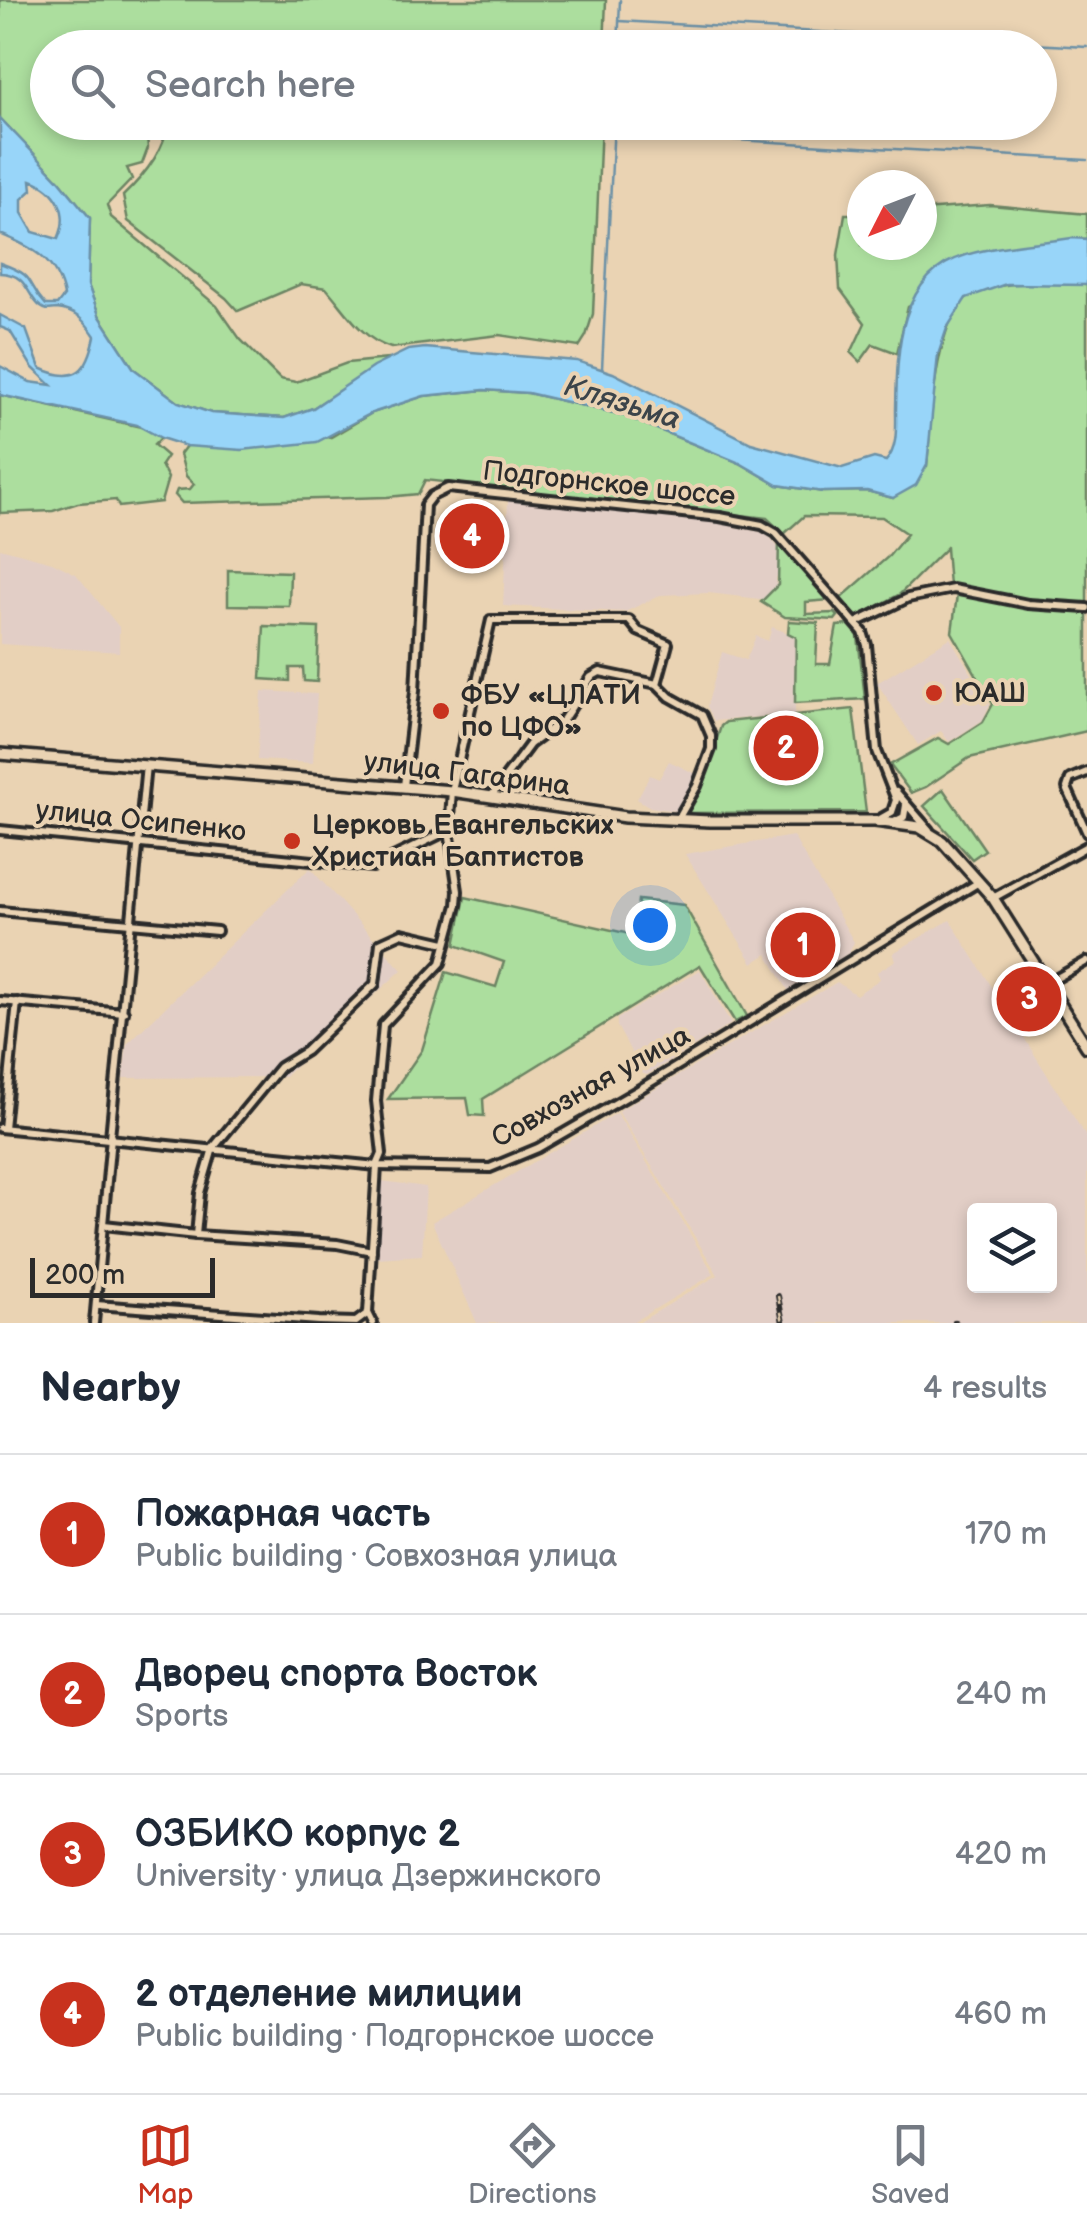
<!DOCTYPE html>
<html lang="en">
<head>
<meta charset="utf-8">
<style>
  body { margin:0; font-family:"Balsamiq Sans",sans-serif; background:#f6f6f7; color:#1f2937 }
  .controls { position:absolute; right:30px; bottom:30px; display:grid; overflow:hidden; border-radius:10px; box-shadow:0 5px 15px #0003 }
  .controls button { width:90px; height:90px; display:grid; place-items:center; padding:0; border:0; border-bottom:2px solid #e0e1e3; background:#fff; color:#1f2937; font:50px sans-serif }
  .compass { position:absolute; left:847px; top:170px; width:90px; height:90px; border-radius:50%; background:#fff; box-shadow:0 5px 15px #0003; rotate:228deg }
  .scale { position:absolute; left:30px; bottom:25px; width:185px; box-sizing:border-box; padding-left:10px; border:5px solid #2b2b2b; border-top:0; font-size:28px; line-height:35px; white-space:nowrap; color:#2b2b2b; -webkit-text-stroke:8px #ead3b3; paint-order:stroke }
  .you { position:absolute; left:650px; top:925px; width:35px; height:35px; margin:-25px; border:8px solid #fff; border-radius:50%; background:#1a73e8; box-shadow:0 0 0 15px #1a73e833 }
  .badge { display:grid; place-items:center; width:65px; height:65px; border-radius:50%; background:#c8321e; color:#fff; font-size:32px; font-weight:700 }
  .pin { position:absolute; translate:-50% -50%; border:5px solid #fff; box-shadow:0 2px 10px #0006 }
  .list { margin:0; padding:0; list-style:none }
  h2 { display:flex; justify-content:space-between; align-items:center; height:130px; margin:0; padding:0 40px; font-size:42px }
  h2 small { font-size:32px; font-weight:400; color:#747a83 }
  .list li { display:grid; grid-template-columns:65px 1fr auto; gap:30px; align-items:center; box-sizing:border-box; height:160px; padding:0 40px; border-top:2px solid #e0e1e3 }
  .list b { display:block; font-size:38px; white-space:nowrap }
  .list p { margin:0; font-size:32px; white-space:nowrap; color:#747a83 }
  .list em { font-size:32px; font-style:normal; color:#747a83 }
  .icon { flex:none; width:55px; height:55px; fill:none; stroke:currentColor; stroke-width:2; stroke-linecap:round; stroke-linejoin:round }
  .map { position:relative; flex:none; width:1087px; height:1323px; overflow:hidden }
  .search { position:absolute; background:#fff; box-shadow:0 5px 15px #0003; left:30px; right:30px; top:30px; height:110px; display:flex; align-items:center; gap:25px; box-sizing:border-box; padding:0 35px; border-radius:55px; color:#747a83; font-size:38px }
  .sheet { height:770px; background:#fff }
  nav { display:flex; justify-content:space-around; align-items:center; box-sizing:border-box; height:140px; border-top:2px solid #e0e1e3; background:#fff; font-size:28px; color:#747a83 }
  nav a { display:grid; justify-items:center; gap:5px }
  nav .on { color:#c8321e }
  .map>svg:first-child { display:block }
</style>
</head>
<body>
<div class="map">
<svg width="1087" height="1323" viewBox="0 0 1087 1323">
  <rect width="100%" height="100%" fill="#ead3b3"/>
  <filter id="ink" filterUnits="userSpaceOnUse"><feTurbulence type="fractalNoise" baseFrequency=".01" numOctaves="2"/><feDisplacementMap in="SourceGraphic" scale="20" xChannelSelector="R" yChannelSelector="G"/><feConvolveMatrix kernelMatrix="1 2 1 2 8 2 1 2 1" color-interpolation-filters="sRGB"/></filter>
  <g filter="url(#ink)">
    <g fill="#e2cec6" fill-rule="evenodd">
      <polygon points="508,500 729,523 734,527 767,533 783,554 776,579 777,601 708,593 661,595 625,612 503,606"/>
      <polygon points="0,548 52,562 76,574 119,627 119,652 0,644"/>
      <polygon points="772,627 796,636 795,714 714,721 707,706 722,652 746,660 756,636 768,641"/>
      <polygon points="950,638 990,704 983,720 949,742 941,731 918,745 877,683"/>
      <polygon points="262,691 317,694 313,763 257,760"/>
      <polygon points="669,761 696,774 675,811 650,807 637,799 650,775 659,779"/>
      <polygon points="793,836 854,942 849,953 788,990 767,954 753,963 685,854"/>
      <polygon points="310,868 402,970 284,1077 123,1078 127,1044"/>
      <path d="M950,920L1087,1138V1323H638L718,1275L618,1111L837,982L856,995L880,979L877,972L896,960L893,953ZM974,1210H1050V1286H974Z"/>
      <polygon points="700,970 731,1024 647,1075 643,1074 617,1026 617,1019"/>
      <polygon points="617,1113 714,1274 631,1323 477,1323 432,1222"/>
      <polygon points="382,1181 426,1187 422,1255 377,1258"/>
    </g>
    <g fill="#acde9e" stroke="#6c8464" stroke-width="2.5">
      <polygon points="0,0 606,0 604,47 48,48 48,122 146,123 148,148 142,164 127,168 132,179 107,205 111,217 217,306 240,339 280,379 296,382 347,363 388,359 313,408 284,418 211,413 178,402 134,369 99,315 88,285 90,218 59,180 0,118"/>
      <path d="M168,123H601L593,314L586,336L579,347L499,335L391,348C362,340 345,309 326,288L301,284L238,311L226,298L128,221L123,196C144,176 164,151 168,123Z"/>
      <polygon points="990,205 1087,214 1087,239 1072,238 908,307 897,353 873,344 860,362 851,353 865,323 840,289 838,255 845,214 862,214 862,245 922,245 922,210"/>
      <path d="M1057,283L1087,285V605L1034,602L949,586L946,548L900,594L857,617L840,599L889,556L907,534L882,517L804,516L784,534L767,518L425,480L418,494L387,497L182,503L175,495L177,490L190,489L194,484L186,476L180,454L186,446L331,437L372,413L424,396L484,390L528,393L623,415L740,463L778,485L823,492L867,491L893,498L927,466C931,424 934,327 965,299C984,282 1032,283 1057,283Z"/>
      <polygon points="0,395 150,429 161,438 154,445 167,456 161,465 168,478 161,502 119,507 116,500 78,503 53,511 0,513"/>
      <polygon points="779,541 831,600 806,602 806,614 835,613 838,616 835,620 785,617 761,602 778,585"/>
      <polygon points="228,570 290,572 289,606 228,605"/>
      <polygon points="957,595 996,599 1030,609 1087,611 1087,731 969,758 926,787 911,793 890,765 938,738 949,744 983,722 993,704 952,632"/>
      <polygon points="789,621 818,623 816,664 830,664 837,626 849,625 858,636 865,699 795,703 796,637 788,633"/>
      <polygon points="264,626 319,628 317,682 304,681 303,668 290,668 290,681 261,679"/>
      <polygon points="853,709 866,812 685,813 707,770 721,726 726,722"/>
      <polygon points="943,789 985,850 972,859 924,806"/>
      <polygon points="465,897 634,935 638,900 684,905 747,1016 735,1022 700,965 483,1099 484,1116 470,1115 467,1098 388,1099 422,1050 446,972 496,987 504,962 455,945"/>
    </g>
    <path fill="#98d5f9" stroke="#6c91a7" stroke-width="2.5" fill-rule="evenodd" d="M0,118L59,180L90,218L88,285L99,315L134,369L178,402L211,413L284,418L313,408L373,367L408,350L425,348L577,361L613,373L751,443L842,468L874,458L886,461C898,448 896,427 896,410C897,353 897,275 966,255C999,245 1037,243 1072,238L1087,239V285L1006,284L966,298L947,328L938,355L927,465L916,485L893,498L867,491L823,492L778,485L740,463L623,415L528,393L484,390L424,396L372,413L317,442L242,450L186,446L161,438L137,425L0,395V366L30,382L51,385L32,367L10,331L0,327V315L26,329L40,368C77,385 88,370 95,336C85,321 76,311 57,309C50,309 48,312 41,307C26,296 29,274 0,273V263C39,277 24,281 46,305H57L64,296C57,260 32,247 0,234ZM31,180C58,190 70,213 58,239L33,232L22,213V199L32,190Z"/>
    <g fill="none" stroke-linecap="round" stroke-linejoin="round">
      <g stroke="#6c91a7" stroke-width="2.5">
        <polyline points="619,21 1087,47"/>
        <polyline points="618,48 620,0"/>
        <polyline points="614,133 1087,160"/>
        <polyline points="602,369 614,122"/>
      </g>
      <defs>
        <g id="minor">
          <polyline points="856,623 908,598 953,589 1028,604 1087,608"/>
          <polyline points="1087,772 1070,779 1067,788 1087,833"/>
          <polyline points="404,786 415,691 425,505 432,496 448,488 720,517 762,525 776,533 863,632 867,645 877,751 896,800 892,812 878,820"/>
          <polyline points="896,792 929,830"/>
          <polyline points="492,795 530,744 563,720 591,677 600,672 657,684 670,697 702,715 711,736 711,749 697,786 678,819"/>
          <polyline points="892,823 904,817 906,805"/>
          <polyline points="0,830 373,867 449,830"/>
          <polyline points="993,898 1087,846"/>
          <polyline points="0,911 217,931"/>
          <polyline points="1048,983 1087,961"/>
          <polyline points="0,1001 124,1012"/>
          <polyline points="0,1128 377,1166 490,1168 538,1148 638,1090 979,882"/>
          <polyline points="4,1128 17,1002"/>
          <polyline points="110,1137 146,765"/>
          <polyline points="104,1225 196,1235 337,1244 372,1251"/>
          <polyline points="196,1235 200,1193 213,1148 280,1067 306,1051 375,984 380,943 402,933 445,943"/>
          <polyline points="96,1305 319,1321 356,1322 368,1313"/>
          <polyline points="94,1323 111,1137"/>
          <polyline points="373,1323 368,1313 377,1166 382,1154 376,1101 383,1025 441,963 457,905 458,891 449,830 452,791 491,620 629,620 638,631 668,644 657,684"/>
        </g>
        <polyline id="major" points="0,754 452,791 625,817 710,821 875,821 919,827 942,841 993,898 1087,1047"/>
      </defs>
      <use href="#minor" stroke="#2b2b2b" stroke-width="14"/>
      <use href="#major" stroke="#2b2b2b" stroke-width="16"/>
      <use href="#minor" stroke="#ead3b3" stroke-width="6"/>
      <use href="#major" stroke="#ead3b3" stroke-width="9"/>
      <defs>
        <g id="rail">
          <polyline points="778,1296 783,1323"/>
          <polyline points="955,1322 956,1323"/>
        </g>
      </defs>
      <use href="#rail" stroke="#2b2b2b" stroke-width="6"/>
      <use href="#rail" stroke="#ead3b3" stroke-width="2.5" stroke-dasharray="8" stroke-linecap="butt"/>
    </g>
  </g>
  <g fill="#c8321e" stroke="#ead3b3" stroke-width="4">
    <circle cx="934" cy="693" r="10"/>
    <circle cx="441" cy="711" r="10"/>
    <circle cx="292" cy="841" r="10"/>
  </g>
  <g text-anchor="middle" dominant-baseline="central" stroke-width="8" stroke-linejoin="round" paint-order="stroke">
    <g font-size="28" fill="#2b2b2b" stroke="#ead3b3">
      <text transform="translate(609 484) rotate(6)">Подгорнское шоссе</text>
      <text transform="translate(467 774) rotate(7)">улица Гагарина</text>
      <text transform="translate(141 821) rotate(6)">улица Осипенко</text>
      <text transform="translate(591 1087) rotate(-29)">Совхозная улица</text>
    </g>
    <g font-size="28" font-weight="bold" fill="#2b2b2b" stroke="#ead3b3" text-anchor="start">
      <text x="954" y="693">ЮАШ</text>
      <text x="461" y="695">ФБУ «ЦЛАТИ<tspan x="461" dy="32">по ЦФО»</tspan></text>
      <text x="312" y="825">Церковь Евангельских<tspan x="312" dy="32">Христиан Баптистов</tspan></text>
    </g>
    <g font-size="30" font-style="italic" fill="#3b444a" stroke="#ead3b3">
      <text transform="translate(622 403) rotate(17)">Клязьма</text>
    </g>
  </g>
</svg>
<div class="controls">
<button><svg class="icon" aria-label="layers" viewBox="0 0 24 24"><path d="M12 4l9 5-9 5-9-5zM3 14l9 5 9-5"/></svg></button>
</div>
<svg class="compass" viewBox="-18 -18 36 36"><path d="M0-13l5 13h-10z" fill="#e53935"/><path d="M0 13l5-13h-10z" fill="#747a83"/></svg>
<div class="scale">200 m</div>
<div class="you"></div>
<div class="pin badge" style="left:803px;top:945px">1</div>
<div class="pin badge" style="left:786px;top:748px">2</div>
<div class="pin badge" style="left:1029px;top:999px">3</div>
<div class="pin badge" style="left:472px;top:536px">4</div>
<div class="search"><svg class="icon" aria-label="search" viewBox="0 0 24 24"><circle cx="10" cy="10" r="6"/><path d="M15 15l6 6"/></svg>Search here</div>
</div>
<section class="sheet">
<h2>Nearby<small>4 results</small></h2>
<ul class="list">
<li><span class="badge">1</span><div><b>Пожарная часть</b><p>Public building · Совхозная улица</p></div><em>170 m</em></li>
<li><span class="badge">2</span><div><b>Дворец спорта Восток</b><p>Sports</p></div><em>240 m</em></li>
<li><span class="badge">3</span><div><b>ОЗБИКО корпус 2</b><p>University · улица Дзержинского</p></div><em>420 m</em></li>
<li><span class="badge">4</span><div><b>2 отделение милиции</b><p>Public building · Подгорнское шоссе</p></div><em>460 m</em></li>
</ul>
</section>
<nav>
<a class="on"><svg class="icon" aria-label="map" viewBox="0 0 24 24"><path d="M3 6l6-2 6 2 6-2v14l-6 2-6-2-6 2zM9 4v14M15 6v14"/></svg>Map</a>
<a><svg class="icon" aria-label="directions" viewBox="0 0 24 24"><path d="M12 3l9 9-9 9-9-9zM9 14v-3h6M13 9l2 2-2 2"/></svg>Directions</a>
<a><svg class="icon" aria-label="saved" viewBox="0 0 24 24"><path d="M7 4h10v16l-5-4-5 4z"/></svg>Saved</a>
</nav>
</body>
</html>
